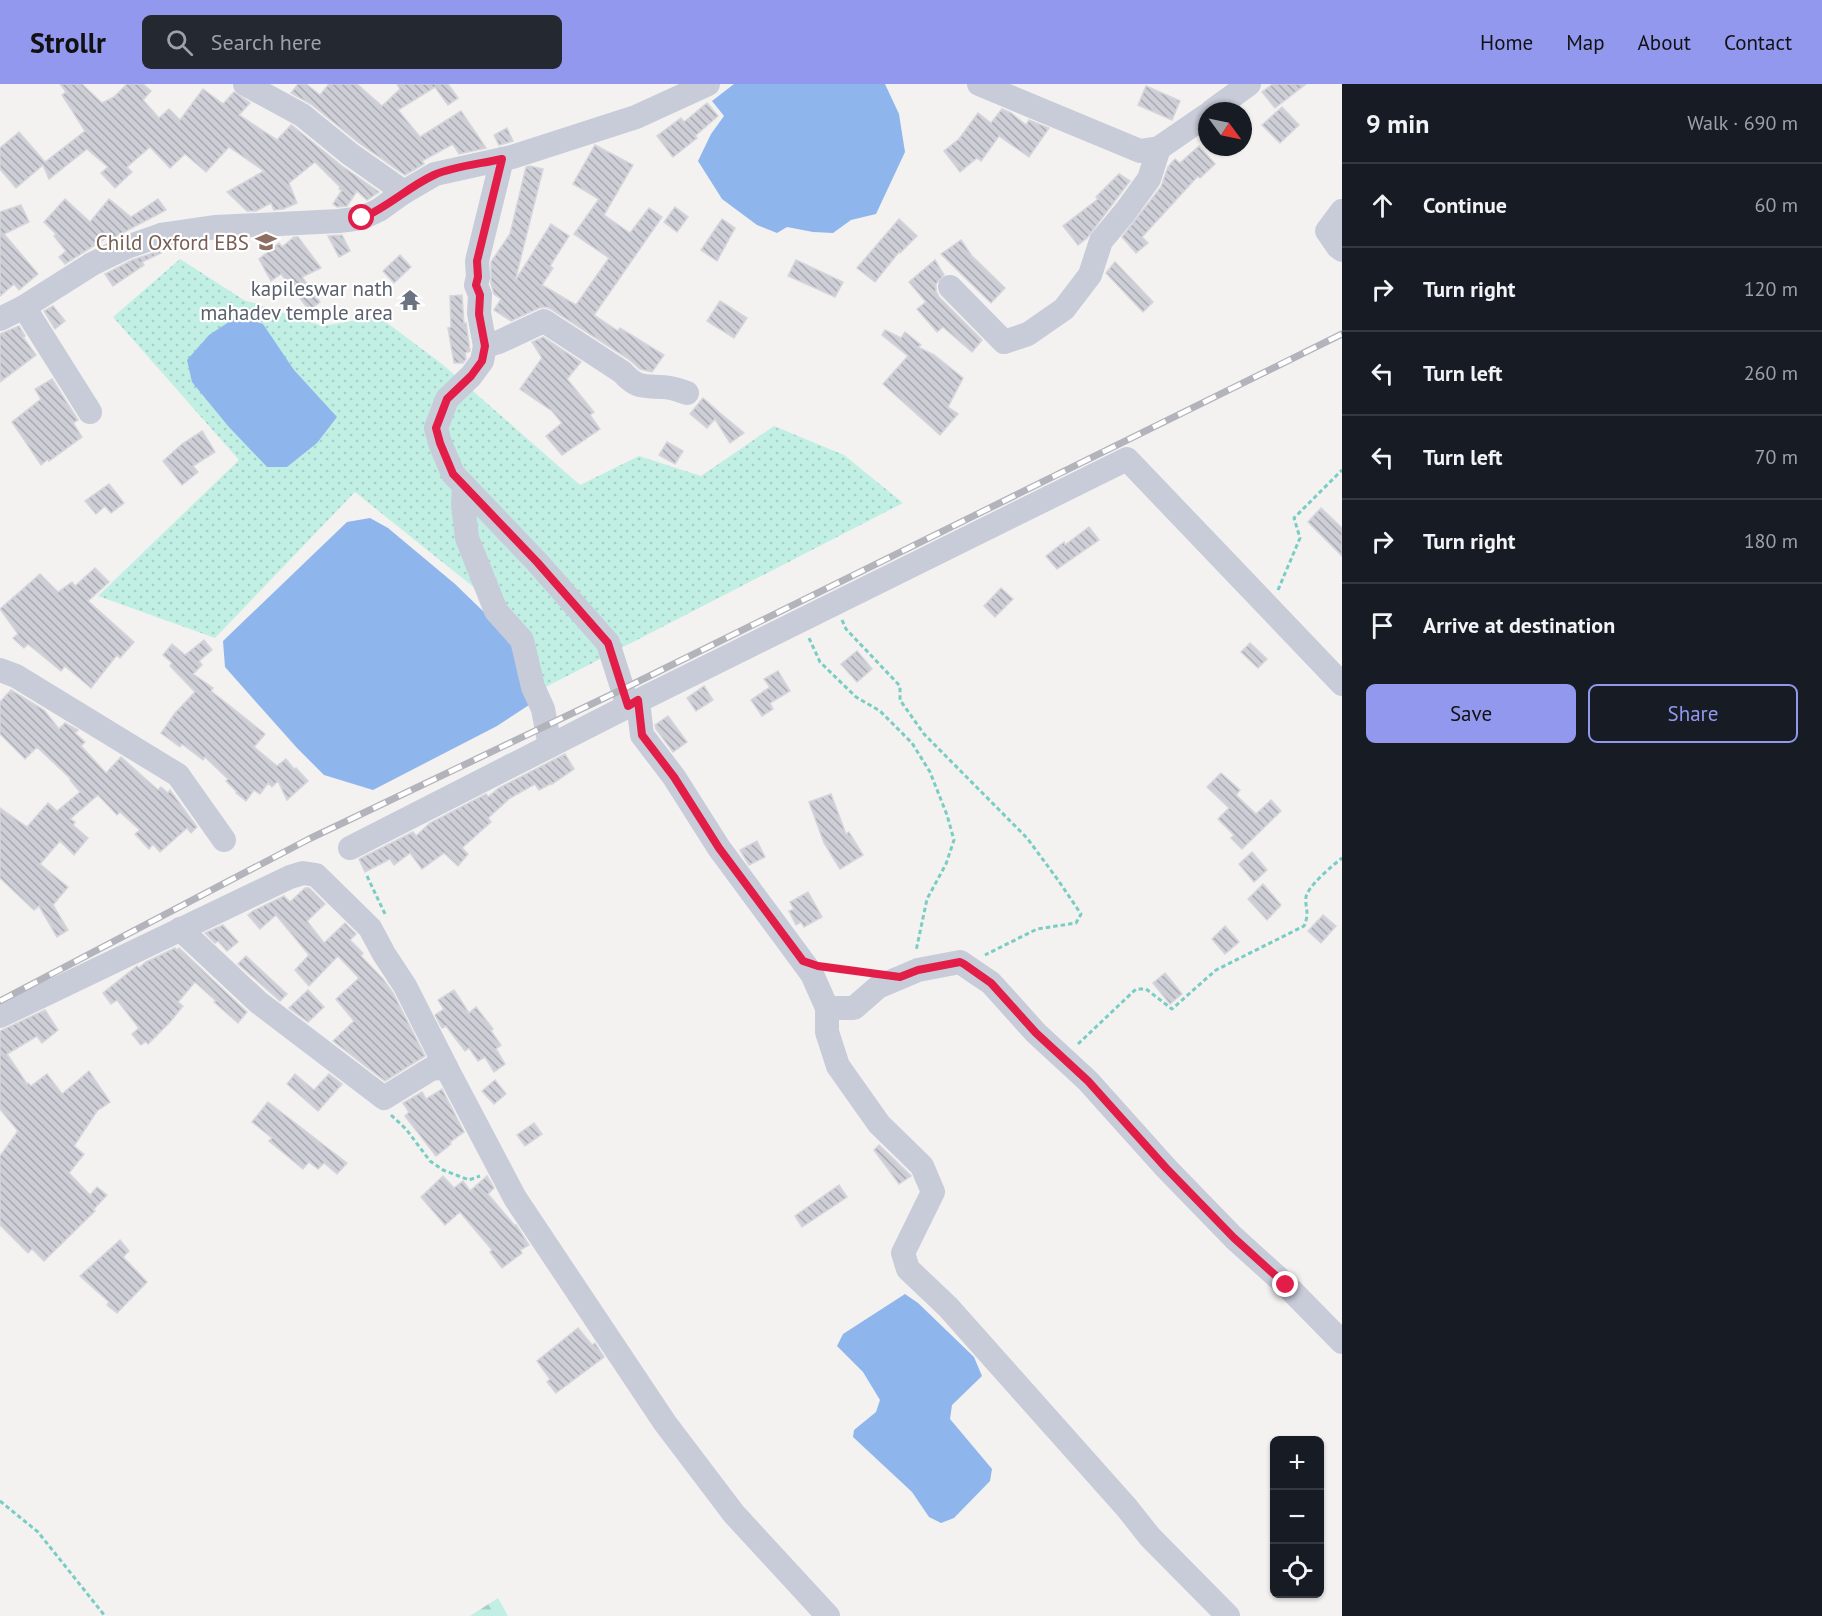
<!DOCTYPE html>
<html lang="en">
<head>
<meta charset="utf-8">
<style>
  body { margin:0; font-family:"PT Sans",sans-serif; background:#242831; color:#f1f3f6 }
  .controls { position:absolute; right:18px; bottom:18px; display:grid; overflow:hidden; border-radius:9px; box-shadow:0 2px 4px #0004 }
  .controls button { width:54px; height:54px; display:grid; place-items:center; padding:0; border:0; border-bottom:2px solid #363941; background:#171b24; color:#f1f3f6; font:30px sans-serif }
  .compass { position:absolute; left:1198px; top:18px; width:54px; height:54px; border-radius:50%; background:#171b24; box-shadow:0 2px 4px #0004; rotate:123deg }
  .stop { position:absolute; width:18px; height:18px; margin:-14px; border:4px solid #e11d48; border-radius:50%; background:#fff }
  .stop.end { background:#e11d48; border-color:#fff; box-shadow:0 2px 6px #0008 }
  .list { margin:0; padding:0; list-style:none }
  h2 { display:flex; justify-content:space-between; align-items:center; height:78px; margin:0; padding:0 24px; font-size:26px }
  h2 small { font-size:20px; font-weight:400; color:#9ea1a6 }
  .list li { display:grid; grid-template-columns:39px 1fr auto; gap:18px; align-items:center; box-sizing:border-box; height:84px; padding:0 24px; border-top:2px solid #363941 }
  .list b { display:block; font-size:22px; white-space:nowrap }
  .list em { font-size:20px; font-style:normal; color:#9ea1a6 }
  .actions { display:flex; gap:12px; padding:18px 24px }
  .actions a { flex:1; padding:14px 0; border:2px solid #9198ee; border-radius:9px; text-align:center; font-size:21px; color:#9198ee }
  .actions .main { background:#9198ee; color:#111 }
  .icon { flex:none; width:33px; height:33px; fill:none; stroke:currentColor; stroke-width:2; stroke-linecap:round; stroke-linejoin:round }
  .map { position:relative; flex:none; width:1342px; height:1532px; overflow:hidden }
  header { display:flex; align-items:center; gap:36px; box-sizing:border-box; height:84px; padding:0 30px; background:#9198ee; color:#111 }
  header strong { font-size:28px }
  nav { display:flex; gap:33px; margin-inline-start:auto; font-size:21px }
  .search { width:420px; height:54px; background:#242831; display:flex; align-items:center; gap:15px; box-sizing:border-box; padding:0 21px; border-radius:9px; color:#9ea1a6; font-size:22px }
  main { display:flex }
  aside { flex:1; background:#171b24 }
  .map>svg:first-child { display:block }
</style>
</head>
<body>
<header>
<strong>Strollr</strong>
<div class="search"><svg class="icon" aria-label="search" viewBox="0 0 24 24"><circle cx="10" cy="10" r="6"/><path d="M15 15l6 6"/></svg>Search here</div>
<nav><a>Home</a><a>Map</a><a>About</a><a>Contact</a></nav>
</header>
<main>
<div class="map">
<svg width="1342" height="1532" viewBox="0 0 1342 1532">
  <defs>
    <pattern id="grass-dots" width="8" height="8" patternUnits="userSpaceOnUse" patternTransform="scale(1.5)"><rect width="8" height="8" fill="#c1efe4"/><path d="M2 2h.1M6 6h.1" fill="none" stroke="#a7cfc6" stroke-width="1.8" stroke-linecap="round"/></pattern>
    <pattern id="forest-firs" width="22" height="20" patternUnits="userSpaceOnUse" patternTransform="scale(1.5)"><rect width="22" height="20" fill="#c1efe4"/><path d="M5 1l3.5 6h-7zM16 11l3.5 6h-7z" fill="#a7cfc6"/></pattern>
    <pattern id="building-back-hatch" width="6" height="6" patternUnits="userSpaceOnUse" patternTransform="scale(1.5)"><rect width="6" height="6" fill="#cecfd6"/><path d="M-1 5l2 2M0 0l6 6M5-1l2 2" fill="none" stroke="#a9aab1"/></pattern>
  </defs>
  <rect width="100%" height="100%" fill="#f3f2f1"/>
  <polygon fill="url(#grass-dots)" points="180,175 244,216 323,242 378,232 442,280 580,401 639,372 701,392 774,342 844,371 903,419 540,606 527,546 355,408 215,554 98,512 239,376 113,233"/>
  <polygon fill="url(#forest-firs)" points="498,1514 508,1532 470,1532"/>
  <g fill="#8fb6ec">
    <polygon points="734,0 885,0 899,30 905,68 876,130 851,136 833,149 813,148 787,143 777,149 757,141 722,115 698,77 711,50 724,32 712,17"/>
    <polygon points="238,232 263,240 294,286 337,333 317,359 287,383 267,383 228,342 192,298 187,276 209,251"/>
    <polygon points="370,434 388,444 455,500 519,562 529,621 497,642 373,706 324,691 297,664 225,583 223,557 347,438"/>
    <polygon points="905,1210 918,1219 974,1273 982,1292 952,1321 950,1335 992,1385 990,1397 954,1434 941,1439 929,1433 912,1408 853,1353 854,1346 876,1328 880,1316 863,1288 837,1262 843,1250"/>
  </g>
  <g fill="url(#building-back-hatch)" stroke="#d6d5dc" stroke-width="1.5">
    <polygon points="60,0 82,0 102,19 114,13 127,0 143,0 151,7 143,16 159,34 169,25 180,36 203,5 223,20 234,8 250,19 239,31 277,56 291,41 294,43 342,82 379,108 367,116 357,107 347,122 337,123 333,120 342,106 339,105 340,103 315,78 289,99 297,119 283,125 274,126 271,119 256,127 247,127 227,108 264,87 229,63 206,88 185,70 170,84 150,63 127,83 132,88 115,104 101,89 108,83 87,65 49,95 43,81 16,104 0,85 0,64 19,48 45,78 85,47 62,11 66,8"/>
    <polygon points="298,0 306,0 320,11 329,0 357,0 382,22 400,5 397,0 448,0 458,14 448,21 435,3 398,26 420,53 461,27 486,64 459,70 453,60 422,77 424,80 405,91 359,59 311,20 291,9"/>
    <polygon points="1273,0 1306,0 1275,24 1262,8"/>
    <polygon points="1146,2 1180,17 1172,36 1138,21"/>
    <polygon points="707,19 718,32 695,52 697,54 673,73 657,52 681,34 684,38"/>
    <polygon points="1282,23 1299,41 1280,59 1262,41"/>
    <polygon points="1002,25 1011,29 1026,41 1029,36 1049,44 1029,73 999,52 981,77 977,74 960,88 944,67 959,55 978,29 991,39"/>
    <polygon points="507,44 513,57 499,61 494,51"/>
    <polygon points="595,61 633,81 604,131 630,149 649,124 662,133 594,231 618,247 620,244 664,271 652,288 640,285 630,276 551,225 546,223 539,224 511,237 494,226 501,215 494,210 491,200 491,178 510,150 526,83 530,82 543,85 515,197 551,140 569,152 550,182 553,184 542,201 576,221 609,174 574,150 599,115 573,100"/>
    <polygon points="1199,62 1215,80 1200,94 1198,92 1142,153 1148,159 1136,169 1122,153 1161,103 1168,83 1175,75 1180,79"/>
    <polygon points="1119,90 1130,97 1087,154 1078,161 1063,142 1098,115 1096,113"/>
    <polygon points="65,115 90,138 109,115 131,133 158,115 166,126 111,155 109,152 65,180 59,173 66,167 54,152 56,150 44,138"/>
    <polygon points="21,121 29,138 4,150 38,190 19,206 14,200 0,212 0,128"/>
    <polygon points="675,123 688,133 677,148 664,138"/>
    <polygon points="722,135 735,144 717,177 701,166"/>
    <polygon points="899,135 917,152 900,169 899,168 875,198 857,184"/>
    <polygon points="342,151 350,167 339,173 328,152"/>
    <polygon points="294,153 298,153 321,184 302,193 320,218 309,226 281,190 271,197 259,175 279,159 282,163"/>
    <polygon points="961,156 972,172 1005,204 991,219 941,170"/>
    <polygon points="159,167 161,169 142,178 144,181 113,202 105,190 132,176"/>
    <polygon points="400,171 411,183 394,199 383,187"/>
    <polygon points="796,176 843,198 835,213 788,192"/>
    <polygon points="935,176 944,191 936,200 936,207 939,213 982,256 972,268 943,243 937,248 917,225 926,218 909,198"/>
    <polygon points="1115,178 1153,218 1143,228 1106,189"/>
    <polygon points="462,211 464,240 466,239 470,267 465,269 466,275 463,279 454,279 448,244 451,243 450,212"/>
    <polygon points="720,217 747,234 734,254 707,237"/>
    <polygon points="53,222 65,237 55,245 44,227"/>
    <polygon points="19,242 25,252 23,253 36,271 0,298 0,250"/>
    <polygon points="885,246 901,254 905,248 921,261 918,263 934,271 963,294 948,323 958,330 940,351 883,300 908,272 882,251"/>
    <polygon points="543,253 581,278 567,295 594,328 590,331 600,345 562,371 546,352 562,339 552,327 520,305 542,274 532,258"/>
    <polygon points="52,295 78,336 73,339 82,353 49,377 48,375 41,381 12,338 41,315 35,305"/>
    <polygon points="703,314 720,329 744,349 730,359 715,335 707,344 690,330"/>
    <polygon points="202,347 215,368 193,382 198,388 182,401 163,377 182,360"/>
    <polygon points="667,358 683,367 675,380 659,371"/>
    <polygon points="109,400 124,419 111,429 105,422 96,430 85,417"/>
    <polygon points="1321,424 1342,444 1342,472 1308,438"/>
    <polygon points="1089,443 1099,456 1057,485 1046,472 1064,458 1065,461"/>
    <polygon points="95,484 109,498 88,517 134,558 120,574 117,571 91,604 65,582 61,587 28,560 24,564 13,554 18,550 0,525 40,490 58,508 72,498 75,502"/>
    <polygon points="1001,504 1013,515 995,533 984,522"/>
    <polygon points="204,556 212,566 199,577 202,581 193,590 213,604 211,607 265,650 254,663 277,682 286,675 294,685 296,684 308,697 287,716 278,697 272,703 268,699 260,710 254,706 246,717 236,709 237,708 226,697 228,695 205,673 203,676 182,660 180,663 161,649 175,629 195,608 170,582 172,579 163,571 172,560 185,571"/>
    <polygon points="1250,559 1267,575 1258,584 1241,568"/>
    <polygon points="857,567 872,585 857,598 841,580"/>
    <polygon points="778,587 790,607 770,619 773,625 762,632 751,616 770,603 764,595"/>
    <polygon points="704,602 713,616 696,627 687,614"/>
    <polygon points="11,606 44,626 59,645 65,639 78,646 75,649 85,658 81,662 106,689 121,673 158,706 161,703 168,709 170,706 197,743 191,749 187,744 160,768 153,760 149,765 135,750 140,746 120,728 117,731 98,711 70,735 75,738 73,741 88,754 74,771 60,757 40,780 68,803 53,821 68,846 57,853 39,822 34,826 0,794 0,724 27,743 48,719 57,727 80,708 70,696 71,695 37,663 25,675 0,650 0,618"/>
    <polygon points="668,632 687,658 673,668 656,645 655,641"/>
    <polygon points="565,670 574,685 552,700 552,699 539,706 535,700 510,714 488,734 491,738 462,764 468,770 458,782 444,769 422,785 410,769 394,781 390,775 365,788 359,775 413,748 416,752 430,739 486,710 488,713 499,704"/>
    <polygon points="1221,689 1240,706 1236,711 1256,730 1271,716 1281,727 1242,765 1231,754 1234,751 1218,735 1229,724 1207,703"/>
    <polygon points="831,710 846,750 849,748 863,771 840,785 824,759 809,718"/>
    <polygon points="757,757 765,773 749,781 740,766"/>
    <polygon points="1252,768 1267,786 1254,798 1239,780"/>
    <polygon points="1263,800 1281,821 1267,836 1248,815"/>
    <polygon points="305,804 309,804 325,820 307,837 324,859 345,839 356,850 350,856 363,869 361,872 383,895 393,909 425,972 385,997 333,957 354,937 336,915 359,894 338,872 309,902 295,886 309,871 276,831 260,845 248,831 253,827 284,812 290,818"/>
    <polygon points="808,808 822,833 804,843 801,838 796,841 789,827 794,825 790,818"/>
    <polygon points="1323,831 1336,842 1321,859 1308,847"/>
    <polygon points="223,841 238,858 227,867 218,857 215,859 205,849"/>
    <polygon points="1225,842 1239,858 1225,870 1212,855"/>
    <polygon points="175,864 177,866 179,864 247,928 238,939 214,918 216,917 195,898 178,918 183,922 170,938 148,960 146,957 141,961 132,950 139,944 117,916 111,920 103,909 137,882 139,884 146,878"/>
    <polygon points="246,872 287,910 280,917 238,880"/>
    <polygon points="1165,889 1182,910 1170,920 1153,899"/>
    <polygon points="308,906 324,923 308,938 289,924"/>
    <polygon points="454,906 469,929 476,923 493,945 491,947 501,961 496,965 505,980 494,988 485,973 478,977 469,964 465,967 446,942 442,944 435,931 444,925 438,916"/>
    <polygon points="45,926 58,946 42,959 37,952 7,970 27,1000 28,999 31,1002 47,990 62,1010 89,987 110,1018 97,1027 74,1062 84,1070 69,1089 90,1111 97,1103 107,1111 93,1126 95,1127 44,1177 32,1165 28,1169 0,1141 0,1072 18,1047 0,1025 0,947"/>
    <polygon points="295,990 314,1006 329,990 342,1000 318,1027 287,1000"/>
    <polygon points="495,996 506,1010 494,1020 482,1007"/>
    <polygon points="442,1005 464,1048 450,1058 451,1060 436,1072 405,1032 409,1028 403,1019 422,1008 426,1015"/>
    <polygon points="268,1018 347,1079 337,1090 324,1079 318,1085 309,1078 303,1085 269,1057 272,1054 252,1038"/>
    <polygon points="534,1039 542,1050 525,1062 517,1051"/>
    <polygon points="879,1061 901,1082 911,1092 899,1100 874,1066"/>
    <polygon points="443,1092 454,1104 463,1097 470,1107 487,1092 494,1104 488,1110 515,1142 516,1141 529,1161 520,1166 522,1169 502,1184 490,1168 492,1166 460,1128 445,1141 421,1113"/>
    <polygon points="839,1101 847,1113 802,1143 795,1132"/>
    <polygon points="120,1156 129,1167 123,1173 147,1198 117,1229 107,1221 109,1218 80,1192"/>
    <polygon points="578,1244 592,1261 595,1259 604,1273 556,1309 547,1298 550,1295 537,1277"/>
  </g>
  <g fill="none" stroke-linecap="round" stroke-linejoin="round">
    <g stroke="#79cdc3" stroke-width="3" stroke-dasharray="4.5 3" stroke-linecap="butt">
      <polyline points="1278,506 1300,454 1294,434 1342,386"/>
      <polyline points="842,536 846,545 900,602 900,616 924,650 1027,754 1058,796 1081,830 1076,839 1037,845 985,871"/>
      <polyline points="809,554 820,578 856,613 880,627 912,659 930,688 947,731 954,756 946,780 927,815 916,867"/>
      <polyline points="367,792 385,830"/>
      <polyline points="831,883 866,889"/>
      <path d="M1078,960L1136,905H1146L1172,925L1216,886L1304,842C1310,828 1305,826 1306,813C1308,802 1333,781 1342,774"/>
      <polyline points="391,1031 406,1045 430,1077 443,1086 469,1096 480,1092"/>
      <polyline points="0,1417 38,1448 105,1532"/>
    </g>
    <g stroke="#c8cbd8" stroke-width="24">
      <polyline points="245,0 302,31 350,70 404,108"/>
      <polyline points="979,0 1140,67 1159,64 1207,31"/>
      <polyline points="1212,27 1249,0"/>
      <path d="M502,75L477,177L478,193L476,201L480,211L479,229L485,262L499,258L544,237L622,288C637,304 641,302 662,303C670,303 679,306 687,309"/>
      <polyline points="1342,127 1327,147 1338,163 1342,166"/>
      <polyline points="950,203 1004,258 1028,250 1064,225 1090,191 1101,157 1125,128 1149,95 1159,64"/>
      <polyline points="24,223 90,328"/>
      <polyline points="0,235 24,223 92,180 127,163 161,151 216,143 339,137 362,134 379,126 404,108 435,90 512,73 636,33 708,0"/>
      <polyline points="485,262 482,277 471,292 447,315 436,344 440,359 453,390 537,478 608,559 628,622"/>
      <polyline points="464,402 463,420 467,454 496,527 522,556 533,603 543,625 550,662"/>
      <polyline points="0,586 16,592 178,691 224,756"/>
      <polyline points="638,617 642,651 674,693 719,764 812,890 827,924 827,948 838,982 879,1040 922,1082 933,1108 903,1169 908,1185 948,1223 1127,1424 1150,1453 1228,1532"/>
      <polyline points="350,764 638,617 1127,375 1342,600"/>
      <polyline points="180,845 258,918 384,1014 431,985 446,983 515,1114 665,1339 734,1430 828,1532"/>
      <polyline points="827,924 854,924 878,903 918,886 960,878 991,899 1036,949 1088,997 1166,1084 1234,1154 1286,1201 1342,1258"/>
      <polyline points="0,932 290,793 303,789 316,791 370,844 384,870 405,902 446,983"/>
    </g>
    <defs>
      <polyline id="rail" points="0,917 309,755 623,605 1342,250"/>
    </defs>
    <use href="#rail" stroke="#b3b3bb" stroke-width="7"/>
    <use href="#rail" stroke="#fff" stroke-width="4.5" stroke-dasharray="14" stroke-linecap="butt"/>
  </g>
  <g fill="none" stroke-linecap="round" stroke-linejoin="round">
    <path stroke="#e11d48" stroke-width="8" d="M362,134C388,123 408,103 434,91C454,82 480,80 502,75L477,177L478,193L476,201L480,211L479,230L485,262L482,277L471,292L447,315L436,344L440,359L453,390L537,478L608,559L628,622L638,616L642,651L674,693L719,764L803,877L818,882L900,893L918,886L960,878L964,880L991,899L1036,949L1088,997L1166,1084L1234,1154L1286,1201"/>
  </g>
  <defs>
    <symbol id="school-bare" viewBox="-9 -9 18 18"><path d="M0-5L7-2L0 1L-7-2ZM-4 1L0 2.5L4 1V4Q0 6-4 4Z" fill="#8d6e63" stroke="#fff" stroke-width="2.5" paint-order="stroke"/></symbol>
    <symbol id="temple-bare" viewBox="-9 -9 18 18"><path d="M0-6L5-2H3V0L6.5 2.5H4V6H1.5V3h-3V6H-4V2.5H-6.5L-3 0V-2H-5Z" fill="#6b7280" stroke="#fff" stroke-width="2.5" paint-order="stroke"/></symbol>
  </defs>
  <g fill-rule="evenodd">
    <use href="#school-bare" x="251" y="143" width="30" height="30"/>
    <use href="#temple-bare" x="395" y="201" width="30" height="30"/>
  </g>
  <g text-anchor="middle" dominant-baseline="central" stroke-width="4.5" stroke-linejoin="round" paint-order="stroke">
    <g font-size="21" fill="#785e54" stroke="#fff" text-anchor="end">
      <text x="249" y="158">Child Oxford EBS</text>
    </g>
    <g font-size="21" fill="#5b616d" stroke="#fff" text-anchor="end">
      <text x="393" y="204">kapileswar nath<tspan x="393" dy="24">mahadev temple area</tspan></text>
    </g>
  </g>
</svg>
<div class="controls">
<button>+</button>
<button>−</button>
<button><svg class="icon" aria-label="locate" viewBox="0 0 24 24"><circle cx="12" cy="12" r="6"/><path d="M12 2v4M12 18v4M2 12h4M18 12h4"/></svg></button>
</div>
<svg class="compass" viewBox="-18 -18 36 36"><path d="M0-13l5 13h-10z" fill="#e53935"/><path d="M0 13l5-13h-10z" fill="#9ea1a6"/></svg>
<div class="stop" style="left:362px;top:134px"></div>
<div class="stop end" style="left:1286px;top:1201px"></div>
</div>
<aside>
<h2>9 min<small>Walk · 690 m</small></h2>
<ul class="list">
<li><svg class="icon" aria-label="ahead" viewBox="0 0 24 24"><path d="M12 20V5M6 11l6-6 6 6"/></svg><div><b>Continue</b></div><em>60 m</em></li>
<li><svg class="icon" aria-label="right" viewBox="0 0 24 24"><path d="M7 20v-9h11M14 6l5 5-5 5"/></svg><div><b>Turn right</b></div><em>120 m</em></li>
<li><svg class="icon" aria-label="left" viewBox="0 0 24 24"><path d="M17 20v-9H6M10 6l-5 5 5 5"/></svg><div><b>Turn left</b></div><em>260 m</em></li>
<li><svg class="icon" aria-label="left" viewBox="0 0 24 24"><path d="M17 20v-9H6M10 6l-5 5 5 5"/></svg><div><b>Turn left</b></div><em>70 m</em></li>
<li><svg class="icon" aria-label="right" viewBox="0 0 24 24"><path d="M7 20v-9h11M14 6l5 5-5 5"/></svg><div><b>Turn right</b></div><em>180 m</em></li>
<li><svg class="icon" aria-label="arrive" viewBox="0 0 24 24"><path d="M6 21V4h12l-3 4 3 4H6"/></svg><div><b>Arrive at destination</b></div></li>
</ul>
<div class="actions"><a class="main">Save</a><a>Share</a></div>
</aside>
</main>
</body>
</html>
